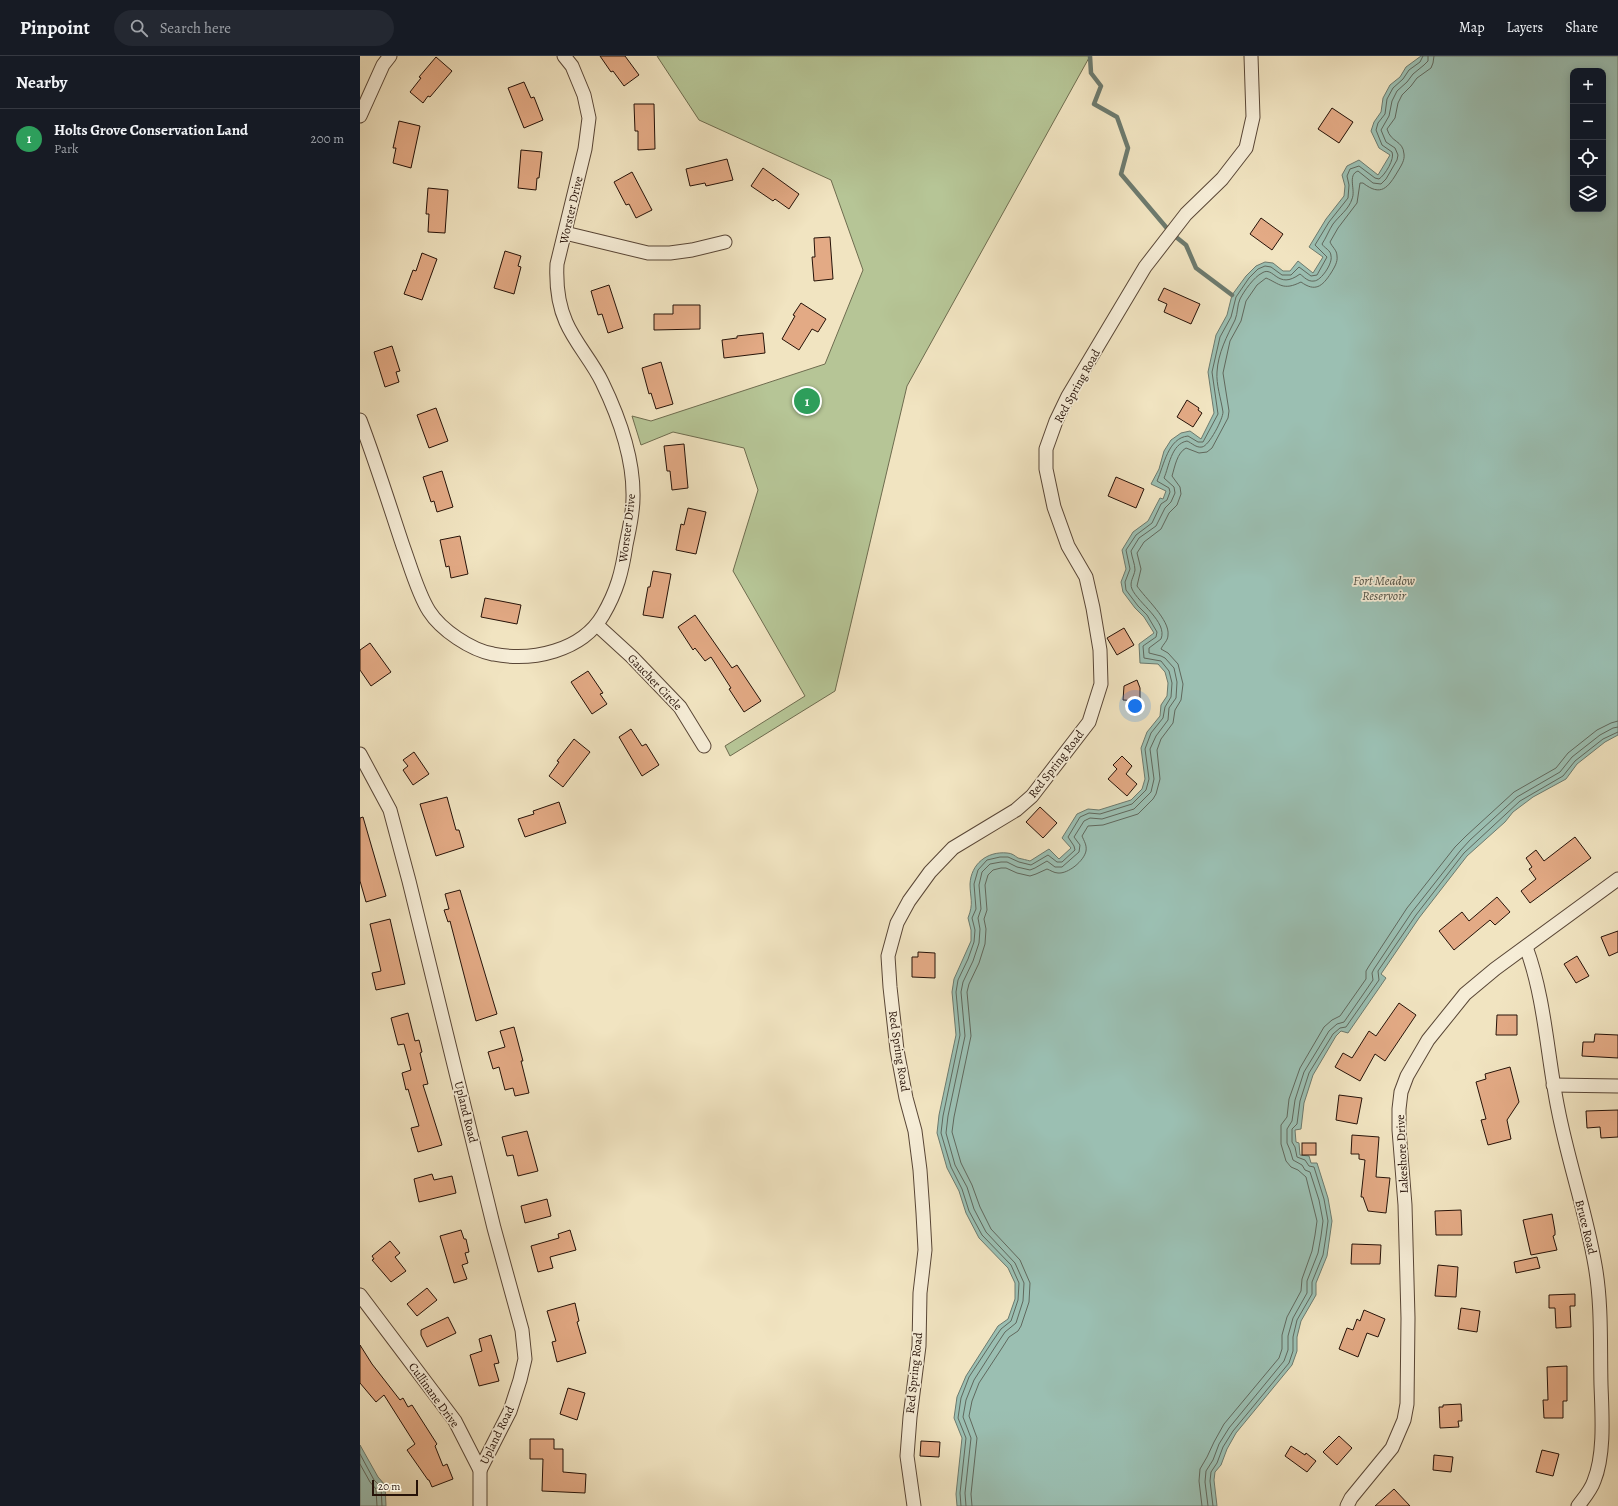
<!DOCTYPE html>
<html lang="en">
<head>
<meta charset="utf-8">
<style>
  body { margin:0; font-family:Alegreya,serif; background:#242831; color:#f1f3f6 }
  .controls { position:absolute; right:12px; top:12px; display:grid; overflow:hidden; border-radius:8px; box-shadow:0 2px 10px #0003 }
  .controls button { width:36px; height:36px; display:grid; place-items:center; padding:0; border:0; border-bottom:1px solid #363941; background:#171b24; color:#f1f3f6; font:20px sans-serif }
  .scale { position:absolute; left:12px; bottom:10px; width:46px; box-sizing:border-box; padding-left:4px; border:2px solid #261208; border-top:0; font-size:11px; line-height:14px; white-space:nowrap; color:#261208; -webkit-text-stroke:3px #f6edd7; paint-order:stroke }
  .you { position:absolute; left:775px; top:650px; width:14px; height:14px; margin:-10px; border:3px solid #fff; border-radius:50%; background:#1a73e8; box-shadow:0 0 0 6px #1a73e833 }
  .badge { display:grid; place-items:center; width:26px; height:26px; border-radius:50%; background:#c59692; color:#fff; font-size:13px; font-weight:700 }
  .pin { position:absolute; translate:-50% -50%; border:2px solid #fff; box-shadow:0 1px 4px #0006 }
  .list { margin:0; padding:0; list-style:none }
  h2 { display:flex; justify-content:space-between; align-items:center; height:52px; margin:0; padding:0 16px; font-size:17px }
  h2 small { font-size:13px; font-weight:400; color:#9ea1a6 }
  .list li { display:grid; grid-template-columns:26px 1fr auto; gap:12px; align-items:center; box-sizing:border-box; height:60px; padding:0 16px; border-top:1px solid #363941 }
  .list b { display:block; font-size:15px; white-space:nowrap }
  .list p { margin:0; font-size:13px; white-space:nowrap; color:#9ea1a6 }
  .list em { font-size:13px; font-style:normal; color:#9ea1a6 }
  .icon { flex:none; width:22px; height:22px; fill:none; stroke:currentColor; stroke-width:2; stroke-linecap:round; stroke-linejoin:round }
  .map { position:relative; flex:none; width:1258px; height:1450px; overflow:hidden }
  header { display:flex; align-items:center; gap:24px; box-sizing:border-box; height:56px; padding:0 20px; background:#171b24; border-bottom:1px solid #363941 }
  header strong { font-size:19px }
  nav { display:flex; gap:22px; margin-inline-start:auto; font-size:14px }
  .search { width:280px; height:36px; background:#242831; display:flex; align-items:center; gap:10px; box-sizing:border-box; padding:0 14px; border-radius:22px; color:#9ea1a6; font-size:15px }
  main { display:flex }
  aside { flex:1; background:#171b24 }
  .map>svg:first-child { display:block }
</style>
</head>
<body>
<header>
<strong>Pinpoint</strong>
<div class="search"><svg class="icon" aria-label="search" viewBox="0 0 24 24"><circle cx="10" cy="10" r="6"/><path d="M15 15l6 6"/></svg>Search here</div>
<nav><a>Map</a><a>Layers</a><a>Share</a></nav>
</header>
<main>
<aside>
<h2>Nearby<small></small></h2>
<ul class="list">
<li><span class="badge" style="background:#2e9e5b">1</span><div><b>Holts Grove Conservation Land</b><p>Park</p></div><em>200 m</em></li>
</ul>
</aside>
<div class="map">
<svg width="1258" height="1450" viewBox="0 0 1258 1450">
  <rect width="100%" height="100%" fill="#f1e4c1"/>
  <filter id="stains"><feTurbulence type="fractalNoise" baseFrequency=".005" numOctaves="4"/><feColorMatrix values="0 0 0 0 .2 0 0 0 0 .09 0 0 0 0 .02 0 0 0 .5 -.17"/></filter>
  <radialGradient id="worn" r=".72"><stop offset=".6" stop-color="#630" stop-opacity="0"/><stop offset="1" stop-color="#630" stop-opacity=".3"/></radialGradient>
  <polygon fill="#b6c596" stroke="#6e6c4f" points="297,0 730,0 547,330 475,635 370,700 365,690 445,640 373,515 398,434 384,392 313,376 281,389 272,360 291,365 465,308 503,214 471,124 339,64"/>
  <g fill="#9bbfb2" stroke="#6c7a6e" fill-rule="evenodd">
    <path d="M1061,0H1258V679L1245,686L1217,708L1206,723L1173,741L1153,756L1145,766L1107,800L1059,862L1021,918L1026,922L988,977L981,975L976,980L953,1019L944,1047L941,1073L935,1074L936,1086L939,1087L940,1099L949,1100L951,1107H957L968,1142L972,1165L967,1200L956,1227V1239L941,1265L937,1281V1295L932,1309L876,1377L867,1393L861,1409L855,1416L854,1424L857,1450H597L596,1438L602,1382L594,1362L597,1341L606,1320L629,1284L638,1270L648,1263L655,1243V1227L648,1212L619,1182L606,1157L599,1135L587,1112L577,1077L579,1059L596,979L592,936L594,923L611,885V874L608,862C614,847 610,842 610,828C611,808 627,795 647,797C652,797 655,800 658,802C662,803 667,804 670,805L689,793L699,803L711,792L702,782L717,758L728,753L739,754L771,744L782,733L785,723L781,692L787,676L800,660L801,649L807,640L808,627L805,616L798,608L780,607L779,588L794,577L784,561L775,552L763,536L761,526L766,513L762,494L773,476L788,465L800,442L803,443L806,435L791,428L799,413L804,395L811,384L821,377L830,375L841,383L854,357L848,316L856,279L867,259L872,239L886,220L896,210L905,206L913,207L923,215H930L938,205L953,217L963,201L949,191L966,163L984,140L985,130L982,119L987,110L999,104L1018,119L1030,99L1019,92L1011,75L1014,66L1021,56L1023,42L1030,29L1040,21L1046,11ZM1213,15H1243V153H1213Z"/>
    <polygon points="0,1389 18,1421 25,1429 26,1450 0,1450"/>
  </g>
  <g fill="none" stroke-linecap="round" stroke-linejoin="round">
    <g stroke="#60685d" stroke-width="1">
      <polyline points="0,1398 14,1424 21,1431 22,1450"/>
      <polyline points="0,1408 10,1426 16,1433 17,1450"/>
      <path d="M601,1450L600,1437L606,1382L598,1362L601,1342L609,1321L632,1286L641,1273L651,1265L658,1244L659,1227L651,1209L622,1179L609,1155L602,1133L591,1111L581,1077L583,1060L600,979L596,936L598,924L608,903L614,886L615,874L612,862L616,853L614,828L618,814L627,804L640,801H648L659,806L671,809L688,799L697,806H702L715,794L714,790L708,781L720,761L729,757L740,758L772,748L786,734L789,723L785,693L791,677L803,662L805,651L811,641L812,627L809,615L801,605L784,602L783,590L796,581L797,576L787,559L778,550L766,534L765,526L770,513L766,494L776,479L792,467L801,448L807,444L810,436L809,432L797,425C804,409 808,382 828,380L838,386H843L858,358L852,316L860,281L871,261L876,241L889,222L898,213L905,210L911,211L922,219H931L939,211L951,220L957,219L967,201L955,189L969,166L988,142L989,129L987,120L990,113L999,110L1015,122L1019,123C1025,119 1035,103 1032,96L1022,89L1016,74L1018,67L1025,58L1027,43L1033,32L1043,23L1049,14L1060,6L1063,0"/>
      <path d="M606,1450L605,1437L611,1382L603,1361L606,1344L614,1324L637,1288L645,1276L656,1267L663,1245L664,1227L655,1207L626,1176L614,1153L607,1131L595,1109L586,1077L588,1060L605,980L601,936L603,926L613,905L619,887L620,873L618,862L621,853L619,829L622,816L630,808L641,806H647L657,811L670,814L675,812L687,805L695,811H702L719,796L720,789L714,781L724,765L730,762L742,763L774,753L791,736L794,723L790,693L796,680L808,664L809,652L816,642L817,626L814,612L805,602L801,600L789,597V592L801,583C808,566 778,547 772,533C769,526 774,521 775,514C775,508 772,502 771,495L779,482L796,470L805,452L811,446L815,437L814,431L804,422C809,411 811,388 827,385C832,387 836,392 842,391C849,390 863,363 863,356C861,343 856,328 857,316C858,297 867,280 875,264C878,257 877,249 880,243C884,235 894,221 902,217C914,209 917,235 940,218C944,221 948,226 954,225C961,225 973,207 971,200C971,194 964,192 962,188C966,182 969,174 973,168C979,160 989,153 992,143C996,134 987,119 998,115L1013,127L1021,128L1026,123L1037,104L1038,99L1035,92L1026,86L1021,74L1029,60L1032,45L1037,35L1047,26L1053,18L1064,9L1068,5V0"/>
      <path d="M612,1450L611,1438L617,1382L609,1360L612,1345L619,1327L642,1292L649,1281L658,1275L661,1270L669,1246L670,1227L660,1204L631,1173L620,1151L612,1129L601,1107L592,1076L594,1061L611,980L607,936L609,928L619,907L625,888L626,873L624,863L627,854L625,829L628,819L633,814L641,812H646L657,817L670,820L676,818L687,813C690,814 694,817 698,817C708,818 724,805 726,795C727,789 724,785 722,780L728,770L743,769L778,758L793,743L796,738L800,723L797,694L801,683L813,667L815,654L821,644L823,628L818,608L808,597L801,593C803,588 808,585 808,579C810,564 785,542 777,530L781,513L777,497L784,486L801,473L809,457L817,449L821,438L820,431L812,420C815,410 817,397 826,392L839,397L847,396L852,392L868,362L869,355L863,317L870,285L881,265L886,245L897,229L906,222C920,228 923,235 941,226C955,236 962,231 971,217C974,212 978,206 977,200C977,194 972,191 970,186L978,172L997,147L1000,127H1003C1021,141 1028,132 1038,115C1041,110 1045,104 1044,98C1043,84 1031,87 1027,73L1035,62L1038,47L1042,39L1051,30L1057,22L1071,12L1073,7L1074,0"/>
      <polyline points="842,1450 839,1425 840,1413 847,1401 854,1386 864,1368 919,1302 922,1293 922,1279 927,1261 941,1235 942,1223 952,1195 955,1179 957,1165 946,1121 938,1114 931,1111 926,1105 921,1088 921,1069 927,1061 929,1043 940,1012 964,971 972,964 980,960 1006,923 1006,915 1009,910 1047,852 1095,791 1106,780 1154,736 1196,712 1208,697 1237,674 1251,667 1258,665"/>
      <polyline points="848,1450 845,1426 846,1415 853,1404 859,1388 869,1372 924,1305 928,1294 928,1280 933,1262 947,1237 947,1225 958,1197 961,1180 963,1165 959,1144 950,1116 945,1114 942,1109 933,1104 930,1094 927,1087 927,1073 932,1065 935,1044 944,1016 969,975 977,968 984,966 1013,924 1012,917 1014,913 1052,856 1100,795 1110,784 1157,741 1200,716 1212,701 1240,679 1253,672 1258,671"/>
      <polyline points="853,1450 850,1425 851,1416 857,1407 863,1391 873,1375 929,1307 933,1295 933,1281 937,1264 952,1238 952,1226 963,1199 966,1180 968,1165 964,1143 954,1111 949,1110 945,1104 937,1101 935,1091 932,1086 932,1073 937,1068 940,1045 949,1017 973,978 980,972 986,971 1019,924 1018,915 1056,859 1104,797 1160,745 1203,720 1215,705 1243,683 1258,676"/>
    </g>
    <polyline stroke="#6c7a6e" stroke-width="4.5" points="730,0 731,17 741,30 734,48 757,61 768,92 761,118 811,177 826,189 836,212 872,239"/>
  </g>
  <g fill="#e3aa85" stroke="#261208">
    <polygon points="240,0 265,0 279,19 264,30 253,15 251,16"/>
    <polygon points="76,1 92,15 70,41 68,40 63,47 50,36 61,22 59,21"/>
    <polygon points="164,26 171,42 174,41 183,64 164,72 148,32"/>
    <polygon points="274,48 294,48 295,93 278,94 278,75 275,75"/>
    <polygon points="972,52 993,66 979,87 958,73"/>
    <polygon points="39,65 60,70 51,112 33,107 36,92 33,92"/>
    <polygon points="161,94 182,96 179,122 177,122 176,134 158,132"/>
    <polygon points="367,103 373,124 346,130 345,127 330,130 326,113"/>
    <polygon points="403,112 439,138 429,153 415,143 413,145 391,130"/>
    <polygon points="272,116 292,154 276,162 269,148 266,149 254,126"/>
    <polygon points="68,132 88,134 85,177 68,176 69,158 66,158"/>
    <polygon points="901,162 923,178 912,194 890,178"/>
    <polygon points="470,181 473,223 454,225 452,201 455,201 454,182"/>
    <polygon points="145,195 161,200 158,210 161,211 154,238 134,232"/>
    <polygon points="62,197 77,203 62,244 44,238 53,214 56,215"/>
    <polygon points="249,229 263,272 248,277 242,258 238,259 231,235"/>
    <polygon points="804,232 840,248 831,268 804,256 807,248 798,244"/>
    <polygon points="441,247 466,263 458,276 452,273 439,294 422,283 435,260 433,259"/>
    <polygon points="313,249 340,249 340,273 294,274 294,258 313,258"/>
    <polygon points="403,277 405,297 364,302 362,284 377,282 377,280"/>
    <polygon points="32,290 40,315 36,316 39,326 25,331 14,296"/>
    <polygon points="301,306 313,348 296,353 291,337 289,338 282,312"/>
    <polygon points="827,344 839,352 838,354 842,357 833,371 817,361"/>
    <polygon points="76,352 88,385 69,392 57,359"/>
    <polygon points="324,388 328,432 312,434 310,415 307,415 304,390"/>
    <polygon points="82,415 93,451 77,456 74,445 71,446 63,421"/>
    <polygon points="756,421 784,433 776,452 748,440"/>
    <polygon points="328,452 346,456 336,498 316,494 321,468 324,469"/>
    <polygon points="100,480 108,518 91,522 89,510 86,511 80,484"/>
    <polygon points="293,515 311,518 303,562 283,559 288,531 290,531"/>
    <polygon points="125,542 161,549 157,568 121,561"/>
    <polygon points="335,559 372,612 377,609 401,645 384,656 369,633 371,632 351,601 345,605 335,592 333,594 318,571"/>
    <polygon points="764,572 774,589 757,599 747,582"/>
    <polygon points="10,587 31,616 11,630 0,614 0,594"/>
    <polygon points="228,615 243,637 240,638 247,648 232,658 211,626"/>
    <polygon points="777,624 780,632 780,645 763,644 764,630"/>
    <polygon points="271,673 282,690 286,688 299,709 282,720 259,681"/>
    <polygon points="214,683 230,696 203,731 189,720 199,706 197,705"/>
    <polygon points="54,696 69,718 53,729 43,714 48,710 43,704"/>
    <polygon points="762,700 772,710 766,718 777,728 767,740 748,723 757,713 753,709"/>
    <polygon points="87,741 96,774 99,774 104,791 76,800 60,748"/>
    <polygon points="199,746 206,767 165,781 158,763 174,758 173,755"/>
    <polygon points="680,751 697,767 683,782 666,766"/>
    <polygon points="3,761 26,840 6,846 0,825 0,762"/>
    <polygon points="1215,781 1231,802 1170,847 1161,835 1176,823 1169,813 1172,811 1166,802 1176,794 1184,805"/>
    <polygon points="100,834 137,958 116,965 90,865 88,866 84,854 89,853 85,838"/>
    <polygon points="1137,841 1150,856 1135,869 1130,864 1094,894 1079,875 1102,856 1109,865"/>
    <polygon points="30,863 45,928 16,934 12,917 21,915 10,868"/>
    <polygon points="1258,875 1258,896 1249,900 1241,881"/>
    <polygon points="558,896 575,897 575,922 552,921 552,901 558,901"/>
    <polygon points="1217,900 1229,920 1216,927 1204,908"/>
    <polygon points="1039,947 1056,959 1025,1005 1015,998 1000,1025 975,1011 983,997 992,1002 1009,975 1016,980"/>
    <polygon points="48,957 55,985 59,984 62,996 60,997 68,1028 63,1029 82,1089 58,1096 51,1072 59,1070 48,1033 46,1034 42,1017 51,1014 44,988 38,989 31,962"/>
    <polygon points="1137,959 1157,959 1157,979 1136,979"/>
    <polygon points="154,971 163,1005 161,1005 169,1037 155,1040 153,1032 145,1034 139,1011 133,1013 128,996 145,991 140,975"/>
    <polygon points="1235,978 1258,979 1258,1002 1222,1000 1223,986 1234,986"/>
    <polygon points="1150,1011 1159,1046 1147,1064 1151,1083 1128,1089 1121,1064 1126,1063 1116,1026 1126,1023 1125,1018"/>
    <polygon points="979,1039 1002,1042 997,1068 976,1064"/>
    <polygon points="1258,1054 1258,1081 1241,1082 1240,1071 1227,1072 1226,1055"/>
    <polygon points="167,1075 178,1115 158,1120 153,1099 147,1100 142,1081"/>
    <polygon points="992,1079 1019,1081 1016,1121 1030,1122 1026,1157 1008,1155 1003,1141 1001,1141 1005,1104 999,1103 999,1098 991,1098"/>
    <rect x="942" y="1087" width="14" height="12"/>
    <polygon points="72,1118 74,1124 92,1120 96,1137 59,1146 54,1123"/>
    <polygon points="187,1143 191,1160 165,1167 161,1150"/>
    <polygon points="1101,1154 1102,1179 1076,1179 1075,1155"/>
    <polygon points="1192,1158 1195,1175 1195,1179 1193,1180 1197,1194 1171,1199 1163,1164"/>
    <polygon points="101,1174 104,1183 106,1183 109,1196 105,1197 108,1207 102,1209 107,1223 94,1227 80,1180"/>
    <polygon points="210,1174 216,1194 190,1201 193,1212 178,1216 171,1190 199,1182 198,1178"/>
    <polygon points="30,1185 40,1197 35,1201 46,1215 31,1226 12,1204 14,1203 12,1200"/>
    <polygon points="992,1188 1021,1189 1020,1208 991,1208"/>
    <polygon points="1177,1201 1180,1212 1156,1217 1154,1206"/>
    <polygon points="1078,1209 1098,1211 1096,1241 1075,1240"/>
    <polygon points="67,1232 77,1244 57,1260 47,1248"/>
    <polygon points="1215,1238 1215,1250 1210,1250 1211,1271 1196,1272 1195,1252 1189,1252 1189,1239"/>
    <polygon points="215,1247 219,1265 217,1266 226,1297 197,1306 192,1286 196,1285 187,1255"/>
    <polygon points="1101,1252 1120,1255 1117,1276 1098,1273"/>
    <polygon points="1004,1254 1025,1263 1018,1281 1007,1277 998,1301 979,1293 987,1272 993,1274 997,1263 1000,1265"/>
    <polygon points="88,1261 96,1277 67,1291 61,1279 61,1274"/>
    <polygon points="131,1279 139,1307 134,1308 139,1325 119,1330 110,1299 122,1295 119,1283"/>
    <polygon points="0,1289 12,1308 40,1344 43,1342 48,1351 52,1349 77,1388 75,1390 83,1410 87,1408 93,1423 72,1431 69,1424 68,1424 47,1394 55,1388 24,1339 16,1346 0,1327"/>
    <polygon points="1207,1310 1207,1345 1203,1345 1203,1362 1184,1362 1183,1344 1188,1344 1187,1311"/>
    <polygon points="208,1332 225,1337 217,1364 200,1358"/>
    <polygon points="1101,1348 1102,1365 1098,1365 1099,1371 1080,1372 1079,1351 1083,1351 1083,1349"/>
    <polygon points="979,1380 992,1392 977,1409 963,1396"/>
    <polygon points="170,1383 194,1383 194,1393 203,1393 203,1416 226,1418 225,1437 182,1435 183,1403 170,1403"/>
    <polygon points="561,1385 580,1386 579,1401 560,1400"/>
    <polygon points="931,1390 945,1399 946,1397 956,1405 947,1416 925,1400"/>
    <polygon points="1182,1394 1199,1398 1193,1420 1176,1416"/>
    <polygon points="1074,1399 1093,1401 1091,1416 1073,1414"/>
    <polygon points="1034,1433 1050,1450 1015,1450"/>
  </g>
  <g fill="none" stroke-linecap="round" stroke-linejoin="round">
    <defs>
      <g id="minor">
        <polyline points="0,60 23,9 30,0"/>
        <polyline points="205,177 288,197 310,197 332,194 365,186"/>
        <path d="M0,364C16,406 29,448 43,490C50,509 58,538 69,555C81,574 111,594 133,598C172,606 222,595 243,559C257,535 262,516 266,489C269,474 273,458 273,442C274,403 259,361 242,326C232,305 215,287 206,266C198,248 196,228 197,208L225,93L229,62L224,39L212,10L204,0"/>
        <polyline points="237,569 272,601 320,651 344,690"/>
        <polyline points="0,698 30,754 49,825 134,1172 162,1274 165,1303 160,1324 150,1355 120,1414"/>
        <path d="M1166,891C1185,942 1187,999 1198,1053C1208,1105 1226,1156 1235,1209C1242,1248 1240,1289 1241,1329C1242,1358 1245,1398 1234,1425C1231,1434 1224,1442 1218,1450"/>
        <polyline points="1193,1029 1258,1030"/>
        <polyline points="0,1239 95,1365 120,1414 120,1450"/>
        <polyline points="554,1450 547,1400 550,1361 559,1290 560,1237 565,1194 563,1157 560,1114 555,1075 546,1042 537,994 530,931 528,900 537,867 549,845 570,816 593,792 656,754 672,740 729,666 741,628 740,594 733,552 726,521 708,490 694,451 686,413 686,393 696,365 708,340 785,211 826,158 862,123 886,92 893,61 891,0"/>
        <polyline points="987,1450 991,1442 1032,1392 1044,1364 1047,1348 1048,1262 1045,1149 1039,1074 1039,1053 1041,1036 1047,1020 1068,984 1105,938 1135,913 1258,823"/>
      </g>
    </defs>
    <use href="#minor" stroke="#594636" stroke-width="15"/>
    <use href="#minor" stroke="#f6edd7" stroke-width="13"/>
  </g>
  <g text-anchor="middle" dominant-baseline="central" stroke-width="3.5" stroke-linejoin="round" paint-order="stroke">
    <g font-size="12" fill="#261208" stroke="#f6edd7">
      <text transform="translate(211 154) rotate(-77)">Worster Drive</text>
      <text transform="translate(717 330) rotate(-61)">Red Spring Road</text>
      <text transform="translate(267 472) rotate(-83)">Worster Drive</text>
      <text transform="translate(295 626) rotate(46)">Gaucher Circle</text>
      <text transform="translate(696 708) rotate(-52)">Red Spring Road</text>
      <text transform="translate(539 995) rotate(81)">Red Spring Road</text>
      <text transform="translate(106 1056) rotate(76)">Upland Road</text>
      <text transform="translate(1042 1098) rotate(-93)">Lakeshore Drive</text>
      <text transform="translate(1226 1171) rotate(76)">Bruce Road</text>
      <text transform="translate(554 1317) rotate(-84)">Red Spring Road</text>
      <text transform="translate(74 1339) rotate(54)">Cullinane Drive</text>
      <text transform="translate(137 1379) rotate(-64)">Upland Road</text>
    </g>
    <g font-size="13" font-style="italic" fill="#4f4f44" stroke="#f6edd7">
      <text x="1024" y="524">Fort Meadow<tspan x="1024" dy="15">Reservoir</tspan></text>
    </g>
  </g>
  <rect width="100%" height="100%" filter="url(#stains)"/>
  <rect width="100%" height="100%" fill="url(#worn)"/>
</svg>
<div class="controls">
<button>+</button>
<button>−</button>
<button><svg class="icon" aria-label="locate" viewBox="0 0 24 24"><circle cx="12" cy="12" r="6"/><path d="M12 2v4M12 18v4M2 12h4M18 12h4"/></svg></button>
<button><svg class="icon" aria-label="layers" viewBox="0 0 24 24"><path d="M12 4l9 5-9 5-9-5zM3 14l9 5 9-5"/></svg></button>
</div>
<div class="scale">20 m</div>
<div class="you"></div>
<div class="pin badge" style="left:447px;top:345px;background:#2e9e5b">1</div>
</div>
</main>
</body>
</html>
